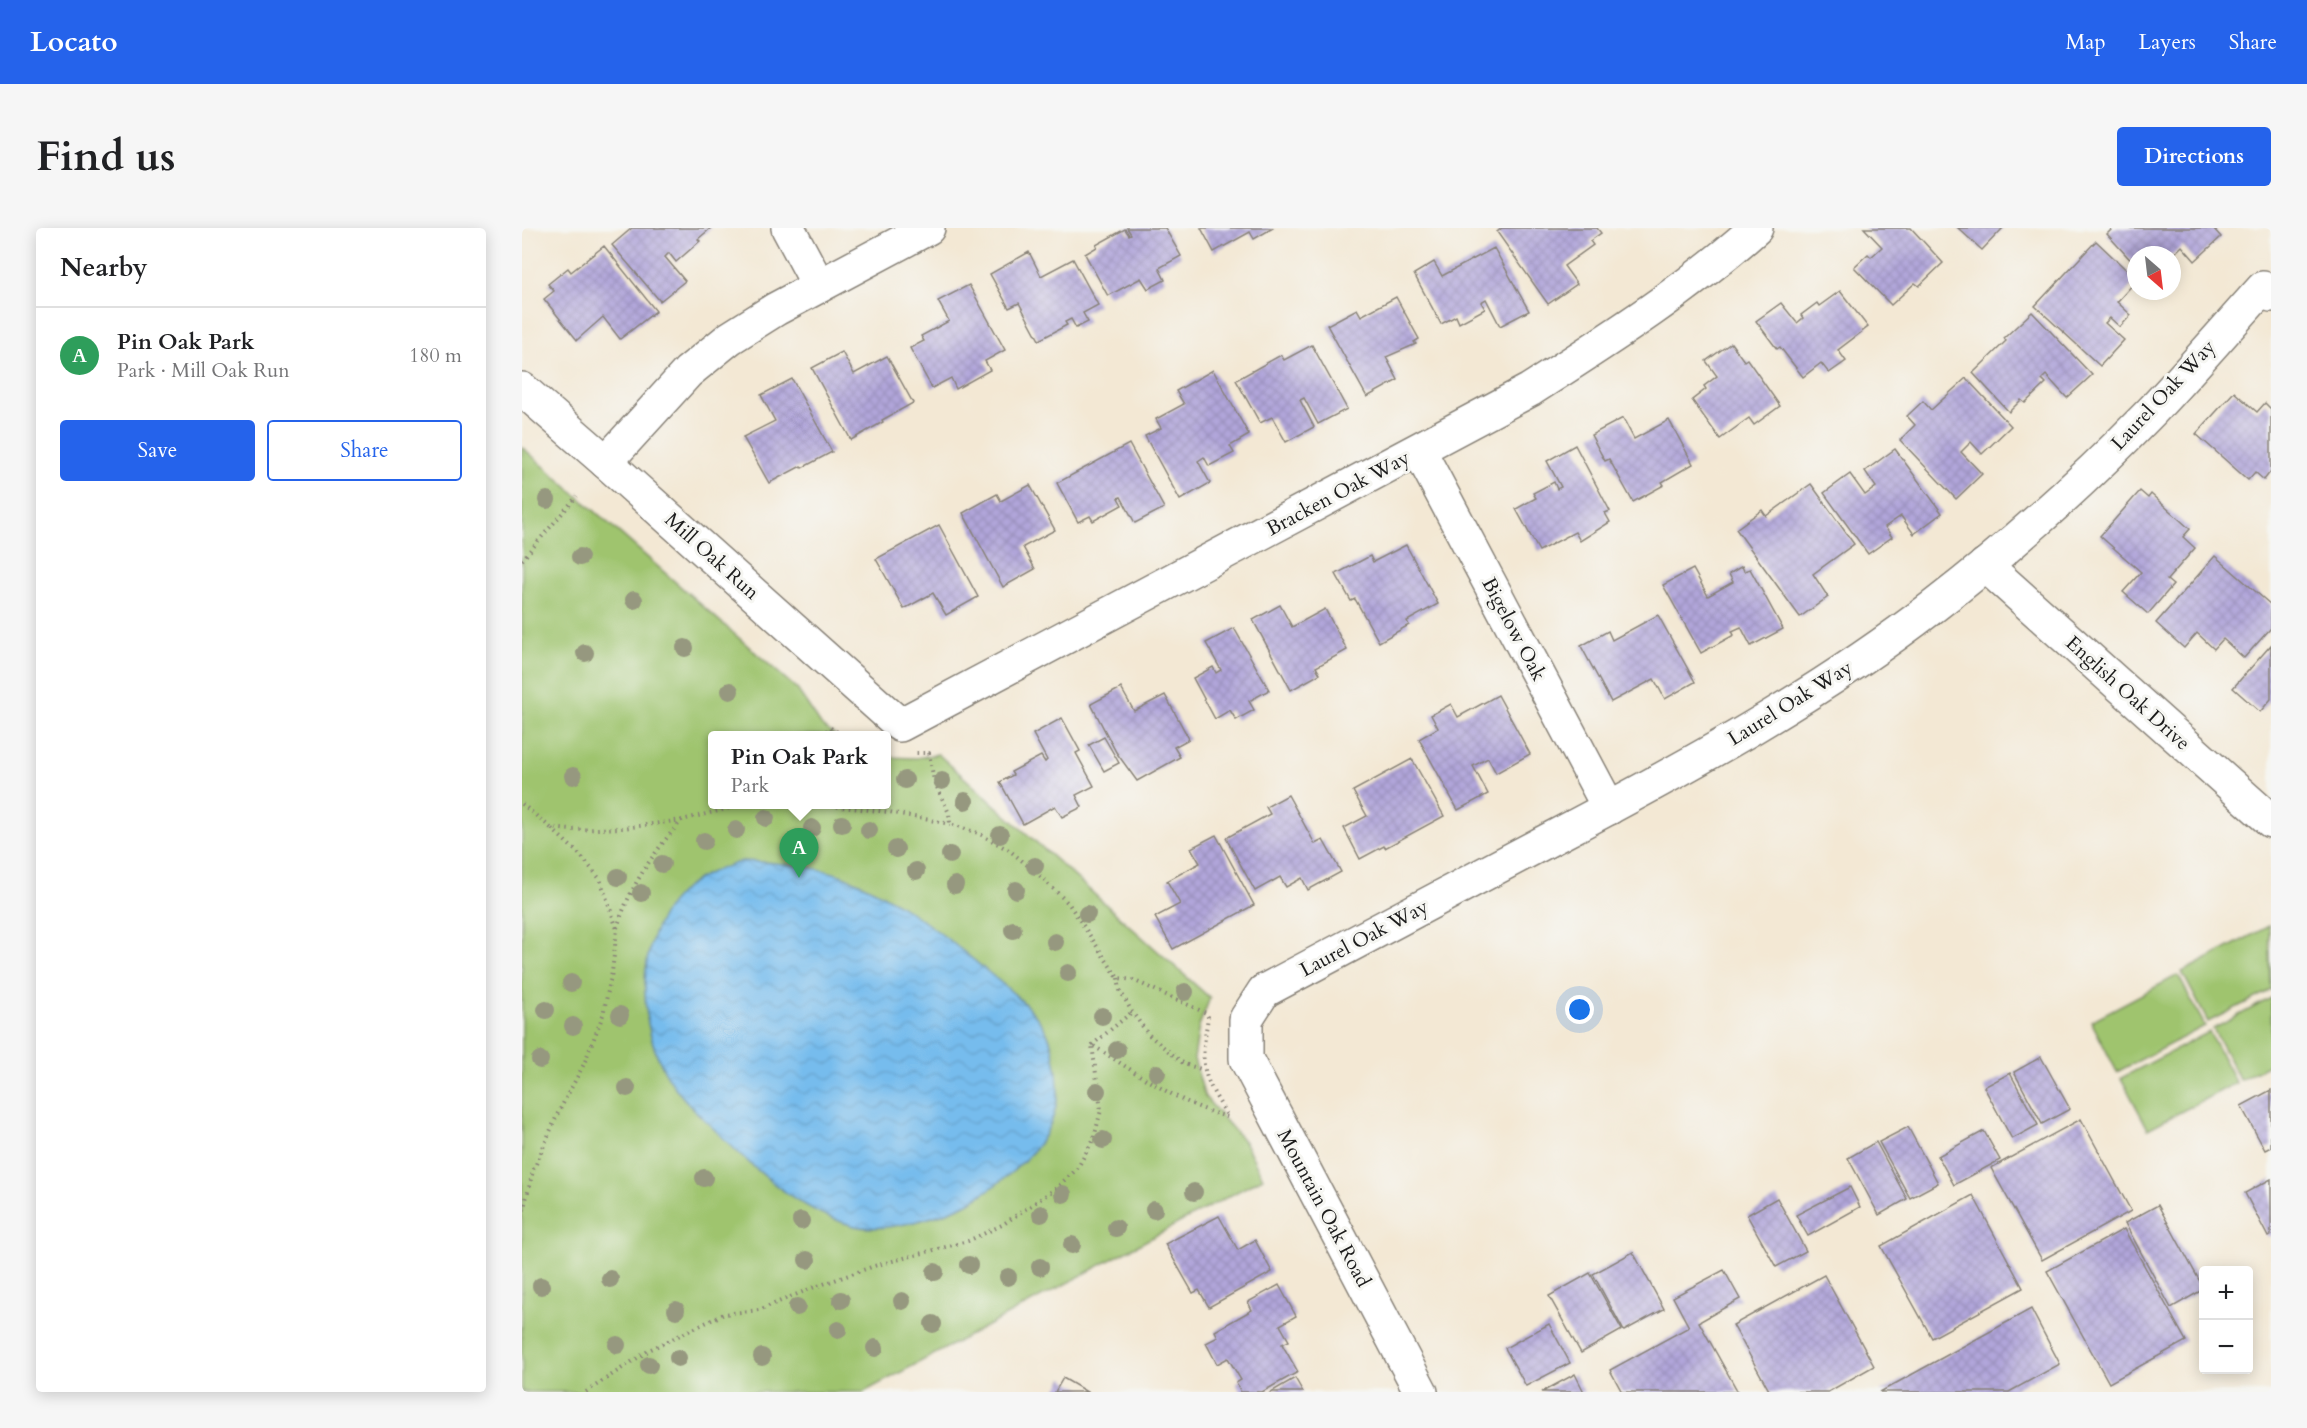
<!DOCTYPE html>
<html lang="en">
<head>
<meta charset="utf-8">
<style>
  body { margin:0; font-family:Cardo,serif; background:#f6f6f6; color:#202124 }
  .controls { position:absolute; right:18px; bottom:18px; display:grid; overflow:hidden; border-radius:6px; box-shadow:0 3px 15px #0003 }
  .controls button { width:54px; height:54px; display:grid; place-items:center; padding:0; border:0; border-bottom:2px solid #e0e0e0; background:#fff; color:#202124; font:30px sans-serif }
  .compass { position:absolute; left:1605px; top:18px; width:54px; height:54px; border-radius:50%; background:#fff; box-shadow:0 3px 15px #0003; rotate:152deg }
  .you { position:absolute; left:1058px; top:782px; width:21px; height:21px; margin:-15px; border:4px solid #fff; border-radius:50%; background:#1a73e8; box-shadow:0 0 0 9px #1a73e833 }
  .badge { display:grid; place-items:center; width:39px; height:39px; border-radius:50%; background:#2563eb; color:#fff; font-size:20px; font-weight:700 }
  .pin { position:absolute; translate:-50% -50px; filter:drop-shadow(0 2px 3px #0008) }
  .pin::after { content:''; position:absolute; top:32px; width:21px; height:18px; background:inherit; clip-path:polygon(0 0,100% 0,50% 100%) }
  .popup { position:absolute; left:186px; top:503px; width:183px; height:78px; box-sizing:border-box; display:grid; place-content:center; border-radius:6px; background:#fff; filter:drop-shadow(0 2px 4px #0005); font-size:20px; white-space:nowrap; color:#757577 }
  .popup b { font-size:22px; color:#202124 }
  .popup::after { content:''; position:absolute; left:50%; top:100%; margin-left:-12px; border:12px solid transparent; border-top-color:#fff }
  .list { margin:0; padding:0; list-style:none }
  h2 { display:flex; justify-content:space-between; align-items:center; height:78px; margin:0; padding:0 24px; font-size:26px }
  h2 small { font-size:20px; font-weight:400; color:#757577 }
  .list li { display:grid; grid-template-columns:39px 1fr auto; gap:18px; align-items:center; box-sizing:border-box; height:96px; padding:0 24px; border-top:2px solid #e0e0e0 }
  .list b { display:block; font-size:22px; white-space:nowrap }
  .list p { margin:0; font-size:20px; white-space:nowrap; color:#757577 }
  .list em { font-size:20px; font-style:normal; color:#757577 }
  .actions { display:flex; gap:12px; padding:18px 24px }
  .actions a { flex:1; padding:14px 0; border:2px solid #2563eb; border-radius:6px; text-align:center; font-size:21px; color:#2563eb }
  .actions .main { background:#2563eb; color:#fff }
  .map { position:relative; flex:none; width:1749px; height:1164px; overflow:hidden; border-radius:6px }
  header { display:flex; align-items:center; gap:36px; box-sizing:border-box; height:84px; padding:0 30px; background:#2563eb; color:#fff }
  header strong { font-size:28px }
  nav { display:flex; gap:33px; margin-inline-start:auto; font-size:21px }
  .intro { display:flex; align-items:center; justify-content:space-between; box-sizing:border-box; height:144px; padding:0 36px }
  h1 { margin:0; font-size:42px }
  .button { padding:15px 27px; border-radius:6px; background:#2563eb; color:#fff; font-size:21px; font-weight:700 }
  main { display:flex; gap:36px; padding:0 36px }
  aside { flex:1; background:#fff; border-radius:6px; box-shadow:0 3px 15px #0003 }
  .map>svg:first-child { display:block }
</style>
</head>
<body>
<header>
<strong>Locato</strong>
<nav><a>Map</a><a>Layers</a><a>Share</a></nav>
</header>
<div class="intro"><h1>Find us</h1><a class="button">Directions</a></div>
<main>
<aside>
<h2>Nearby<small></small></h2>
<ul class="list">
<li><span class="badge" style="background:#2e9e5b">A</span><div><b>Pin Oak Park</b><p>Park · Mill Oak Run</p></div><em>180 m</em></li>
</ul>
<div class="actions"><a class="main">Save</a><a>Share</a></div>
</aside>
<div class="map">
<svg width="1749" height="1164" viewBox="0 0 1749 1164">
  <defs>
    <pattern id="water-waves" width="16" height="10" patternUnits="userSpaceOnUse" patternTransform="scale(1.5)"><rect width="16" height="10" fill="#76bced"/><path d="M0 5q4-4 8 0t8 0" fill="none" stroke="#66a1cb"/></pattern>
    <pattern id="building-cross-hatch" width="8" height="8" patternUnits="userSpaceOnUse" patternTransform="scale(1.5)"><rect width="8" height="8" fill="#b1a6da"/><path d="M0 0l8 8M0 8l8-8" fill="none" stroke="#988eba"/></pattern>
  </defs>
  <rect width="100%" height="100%" fill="#f6f6f2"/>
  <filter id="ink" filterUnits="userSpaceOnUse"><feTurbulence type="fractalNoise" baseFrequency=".0167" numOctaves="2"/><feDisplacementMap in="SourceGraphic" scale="12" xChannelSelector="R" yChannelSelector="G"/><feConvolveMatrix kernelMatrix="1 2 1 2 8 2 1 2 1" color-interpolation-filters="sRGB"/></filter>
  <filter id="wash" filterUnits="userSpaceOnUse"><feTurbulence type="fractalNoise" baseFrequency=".008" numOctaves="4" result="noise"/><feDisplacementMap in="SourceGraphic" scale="24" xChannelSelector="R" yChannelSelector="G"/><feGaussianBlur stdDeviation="1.35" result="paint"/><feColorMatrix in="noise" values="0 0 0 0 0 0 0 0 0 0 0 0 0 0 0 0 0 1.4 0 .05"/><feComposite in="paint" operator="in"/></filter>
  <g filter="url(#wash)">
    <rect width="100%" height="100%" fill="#f3e8d4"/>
    <g fill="#9fc46e" stroke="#5e7045" stroke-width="1.5">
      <polygon points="0,219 275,461 300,498 313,507 190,508 190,576 364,576 364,529 394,530 416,526 688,770 677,798 672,831 683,869 723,915 741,950 342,1164 0,1164"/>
      <polygon points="1747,698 1749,762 1686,794 1660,744"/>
      <polygon points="1656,747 1683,798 1595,844 1569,793"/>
      <polygon points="1749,770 1749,836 1718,852 1691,801"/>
      <polygon points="1687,804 1714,855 1626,901 1599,850"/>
    </g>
    <path fill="url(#water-waves)" stroke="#496c84" stroke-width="1.5" d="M220,633C249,634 295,638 321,648C370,667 413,700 453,733C477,754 510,776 525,805C530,813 531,824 533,834C548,898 505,937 456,969C428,987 361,1007 329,997C274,981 231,940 192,901C173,883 154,865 142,842C113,789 114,697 166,658C182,645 201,640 220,633Z"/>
    <g id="blocks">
      <g fill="url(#building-cross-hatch)">
        <polygon points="110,0 189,0 176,11 178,13 154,34 147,25 143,29 163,53 138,73 90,17"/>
        <polygon points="605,0 643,0 659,28 637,40 643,52 626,61 619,50 586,68 563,26 575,19 574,17 603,1 607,7 609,6"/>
        <polygon points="679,0 751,0 732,11 728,4 692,24"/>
        <polygon points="980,0 1075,0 1079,5 1068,13 1071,17 1042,38 1055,56 1026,76 975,4"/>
        <polygon points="1342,0 1389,0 1421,35 1397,58 1393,55 1369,77 1332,39 1346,26 1349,29 1360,19"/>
        <polygon points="1436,0 1481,0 1460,22"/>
        <polygon points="1591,0 1691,0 1699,9 1673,33 1660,18 1651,27 1645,27 1643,24 1640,27 1614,27 1614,38 1585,6"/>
        <polygon points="1574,13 1614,51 1614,53 1595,74 1609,87 1598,99 1588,90 1583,95 1602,112 1578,138 1513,78"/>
        <polygon points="82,18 134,83 98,111 81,89 55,112 22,71 32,63 26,56 46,40 49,44"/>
        <polygon points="972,20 1007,83 978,98 964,71 959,74 963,81 937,95 934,88 919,96 892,46 912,34 920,48"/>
        <polygon points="507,24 519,48 551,31 576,77 561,85 566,94 554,100 549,91 543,94 545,97 517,112 497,75 487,80 468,46"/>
        <polygon points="447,57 483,122 463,133 468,142 434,161 429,150 410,160 388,120 402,113 399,108 427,93 416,73"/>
        <polygon points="1318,63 1346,99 1316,122 1324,133 1307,145 1299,135 1281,149 1258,119 1255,121 1234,93 1259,75 1275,95 1281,90 1279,87 1295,75 1297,78"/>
        <polygon points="874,69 897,111 892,114 894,116 864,129 876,152 845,169 805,97 835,81 839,88"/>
        <polygon points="1510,84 1570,147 1545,170 1524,147 1520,151 1524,155 1503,175 1499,172 1487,184 1451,145 1484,113 1482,110"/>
        <polygon points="1209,115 1222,133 1225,131 1258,178 1232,197 1227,190 1198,211 1170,172 1184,161 1182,158 1195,148 1184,133"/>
        <polygon points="790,117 825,181 796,196 782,170 778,172 792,199 764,214 750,189 738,195 714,152 759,127 762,132"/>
        <polygon points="320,124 332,146 365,128 391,175 360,192 361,194 329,212 290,140"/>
        <polygon points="691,142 727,207 708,218 712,225 687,238 682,229 676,233 688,255 658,272 623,208 639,200 634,191 662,176 654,163"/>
        <polygon points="1444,150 1489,198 1460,226 1449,214 1439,224 1460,246 1434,271 1378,212 1393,197 1385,188 1401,173 1409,182"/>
        <polygon points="270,151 310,224 280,240 279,238 247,255 221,209 253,193 239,167"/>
        <polygon points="1712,164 1735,184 1743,175 1749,181 1749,243 1742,252 1733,244 1726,252 1674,206"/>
        <polygon points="1101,190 1112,211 1147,192 1171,236 1140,254 1142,257 1111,274 1087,231 1083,233 1069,207"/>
        <polygon points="607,216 642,280 613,295 599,269 596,270 600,277 571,293 568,288 556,294 535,255"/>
        <polygon points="1053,217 1088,283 1083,285 1088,294 1058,313 1053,304 1017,323 994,281 1014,270 1011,265 1032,254 1035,261 1039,259 1025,233"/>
        <polygon points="1373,221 1420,285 1392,306 1379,288 1363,299 1370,309 1346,326 1302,265 1328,246 1343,267 1354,259 1343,243"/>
        <polygon points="1289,256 1332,316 1291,346 1306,369 1278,389 1214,301 1240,282 1244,288"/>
        <polygon points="508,257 533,302 501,319 513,341 481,359 441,285 475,266 479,273"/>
        <polygon points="1618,263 1626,270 1629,266 1668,301 1661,309 1673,320 1645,352 1651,357 1626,386 1601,364 1619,344 1578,308"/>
        <polygon points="417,297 456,369 424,387 411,365 382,381 354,331"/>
        <polygon points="884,317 916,376 885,393 887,397 857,414 833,371 829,373 814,346 848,328 851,334"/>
        <polygon points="1693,328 1749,377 1749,400 1722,430 1701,411 1692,421 1675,405 1662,420 1634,395"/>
        <polygon points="1220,338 1222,343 1228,341 1261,401 1229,418 1219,399 1210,403 1212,407 1179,425 1141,357 1171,341 1186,368 1211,354 1207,346"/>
        <polygon points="758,377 770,399 803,381 825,422 794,439 798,446 769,462 731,392"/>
        <polygon points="1136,387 1173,454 1143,471 1132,451 1089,474 1059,418 1086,403 1090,412"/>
        <polygon points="712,400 747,462 727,473 732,482 714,492 708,482 693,491 671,450 691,439 694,445 699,442 684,415"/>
        <polygon points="1749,417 1749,471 1738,484 1711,460"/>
        <polygon points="599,460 612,483 643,467 667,511 652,519 658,529 615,553 594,524 569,476"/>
        <polygon points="976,467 1008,526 974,545 966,530 951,538 966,566 936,582 897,511 916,500 909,487 929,476 936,489"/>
        <polygon points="540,490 558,523 554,525 572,558 554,567 560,579 540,589 533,578 501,596 478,554 491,547 489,544 519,528 523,534 525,532 511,506"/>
        <polygon points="582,509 597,535 582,543 567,517"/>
        <polygon points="890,531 922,588 863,620 862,618 838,631 822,600 845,588 831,563"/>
        <polygon points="766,567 793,616 801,612 819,644 786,662 780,650 764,659 758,649 733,663 704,610 748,586 744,579"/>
        <polygon points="694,607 732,677 651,721 633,689 658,676 645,653 678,635 669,620"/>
        <polygon points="1519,829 1548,881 1520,896 1492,844"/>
        <polygon points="1488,845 1516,897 1490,911 1462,859"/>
        <polygon points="1749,862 1749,919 1743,922 1719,878"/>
        <polygon points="1559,891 1609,983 1520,1032 1469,940"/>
        <polygon points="1386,899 1416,955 1388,970 1357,914"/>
        <polygon points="1462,903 1478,932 1432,957 1416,928"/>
        <polygon points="1354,914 1385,971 1357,987 1326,930"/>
        <polygon points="1749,951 1749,1007 1746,1009 1723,965"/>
        <polygon points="1328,959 1338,979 1286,1008 1274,987"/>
        <polygon points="1451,967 1501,1060 1410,1110 1359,1018"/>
        <polygon points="1255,970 1284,1023 1254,1039 1225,987"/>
        <polygon points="1636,977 1682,1061 1649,1080 1603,995"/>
        <polygon points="697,988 716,1022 733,1012 750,1044 687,1079 677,1062 671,1065 643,1016"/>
        <polygon points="1602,1001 1664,1113 1587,1155 1525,1043"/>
        <polygon points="1111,1024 1142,1081 1102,1103 1071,1046"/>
        <polygon points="1202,1042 1218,1071 1177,1094 1216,1164 1100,1164 1088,1142 1167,1099 1151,1069"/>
        <polygon points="1068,1045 1100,1102 1059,1125 1027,1068"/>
        <polygon points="1302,1047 1352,1138 1306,1164 1248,1164 1211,1097"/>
        <polygon points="757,1057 774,1088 758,1097 767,1113 760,1116 776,1144 740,1164 719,1164 714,1155 719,1152 706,1130 695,1136 684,1115 696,1109 693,1103 730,1082 726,1074"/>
        <polygon points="1509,1081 1538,1136 1487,1164 1358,1164"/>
        <polygon points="1027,1096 1048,1135 1004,1158 983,1120"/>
        <polygon points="1053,1146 1062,1164 1020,1164"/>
        <polygon points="541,1150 565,1164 533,1164"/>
        <polygon points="773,1150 781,1164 749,1164"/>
      </g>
    </g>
  </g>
  <g filter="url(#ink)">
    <use href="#blocks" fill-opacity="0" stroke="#888278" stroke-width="1.5"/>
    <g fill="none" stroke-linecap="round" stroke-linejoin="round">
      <defs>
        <g id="street">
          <polyline points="266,0 297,58"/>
          <path d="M0,161L84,234L378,497L1008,162C1086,112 1165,62 1234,0"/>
          <polyline points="897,222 1087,580"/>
          <polyline points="84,234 166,144 208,110 254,81 406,0"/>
          <polyline points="1463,337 1749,593"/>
          <path d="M899,1164L724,831V791L742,763C838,712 935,661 1032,609C1163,540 1294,469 1412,378C1489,319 1562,253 1629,184C1667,144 1704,101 1741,60L1749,67"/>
        </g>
      </defs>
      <use href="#street" stroke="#888278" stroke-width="36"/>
      <g stroke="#888278" stroke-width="4" stroke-dasharray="1.5 4.5" stroke-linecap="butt">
        <polyline points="0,332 55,268"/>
        <polyline points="302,508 307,499 322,508"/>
        <polyline points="0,576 29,600 49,602 102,600 160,592 224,576"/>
        <polyline points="291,576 367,584 428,596"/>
        <path d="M95,700C108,658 131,625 160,592"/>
        <polyline points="596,750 598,762 610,784 627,807 662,836 682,842"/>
        <polyline points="570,817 610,784"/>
        <polyline points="0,988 11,943 36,885 62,836 81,787 90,744 95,701 78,651 58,627 29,600"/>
        <path d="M64,1164L129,1121L202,1086L237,1082L290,1060L352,1038L446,1013L480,997L533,961L555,941L572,910L579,882L570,817C610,842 660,878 706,889C698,875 686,858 683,842C679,825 684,805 686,789L684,785L611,752L596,750L547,676L515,645L487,622L456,605L428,596L427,585L412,553L407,525H392"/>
      </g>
      <use href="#street" stroke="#fff" stroke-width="33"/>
    </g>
    <g fill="#96987f">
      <circle cx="25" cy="272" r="9"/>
      <circle cx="58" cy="329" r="9"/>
      <circle cx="112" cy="372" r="9"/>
      <circle cx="163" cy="420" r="9"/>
      <circle cx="63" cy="425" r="9"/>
      <circle cx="208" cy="463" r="9"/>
      <circle cx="51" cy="548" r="9"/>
      <circle cx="383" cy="552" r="9"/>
      <circle cx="420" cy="553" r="9"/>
      <circle cx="443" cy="573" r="9"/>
      <circle cx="244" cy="590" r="9"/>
      <circle cx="320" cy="596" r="9"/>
      <circle cx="290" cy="600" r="9"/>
      <circle cx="214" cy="602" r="9"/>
      <circle cx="347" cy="602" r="9"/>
      <circle cx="478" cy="607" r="9"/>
      <circle cx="182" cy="613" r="9"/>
      <circle cx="374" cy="621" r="9"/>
      <circle cx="428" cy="627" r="9"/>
      <circle cx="140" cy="636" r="9"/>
      <circle cx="513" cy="638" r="9"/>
      <circle cx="394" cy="643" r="9"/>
      <circle cx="96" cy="649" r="9"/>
      <circle cx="433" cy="657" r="9"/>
      <circle cx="494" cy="662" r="9"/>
      <circle cx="119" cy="665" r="9"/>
      <circle cx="565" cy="686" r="9"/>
      <circle cx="491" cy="702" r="9"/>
      <circle cx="533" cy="714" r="9"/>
      <circle cx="546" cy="745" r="9"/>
      <circle cx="49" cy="755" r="9"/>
      <circle cx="663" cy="764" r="9"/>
      <circle cx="24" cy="782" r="9"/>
      <circle cx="98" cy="787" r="9"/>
      <circle cx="580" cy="788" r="9"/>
      <circle cx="51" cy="798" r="9"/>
      <circle cx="595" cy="822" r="9"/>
      <circle cx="18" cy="832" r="9"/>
      <circle cx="635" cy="845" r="9"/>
      <circle cx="105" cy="860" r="9"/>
      <circle cx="575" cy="863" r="9"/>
      <circle cx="581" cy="912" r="9"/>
      <circle cx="182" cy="950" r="9"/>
      <circle cx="672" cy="964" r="9"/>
      <circle cx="541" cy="966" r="9"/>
      <circle cx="632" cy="982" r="9"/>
      <circle cx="519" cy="986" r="9"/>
      <circle cx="279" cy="993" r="9"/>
      <circle cx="594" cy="1000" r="9"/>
      <circle cx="550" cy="1017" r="9"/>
      <circle cx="285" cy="1032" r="9"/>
      <circle cx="447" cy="1037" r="9"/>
      <circle cx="518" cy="1039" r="9"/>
      <circle cx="413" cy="1044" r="9"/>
      <circle cx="486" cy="1049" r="9"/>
      <circle cx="88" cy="1051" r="9"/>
      <circle cx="19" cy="1058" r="9"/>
      <circle cx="319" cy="1072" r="9"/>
      <circle cx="380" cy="1073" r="9"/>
      <circle cx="275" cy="1079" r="9"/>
      <circle cx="154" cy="1082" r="9"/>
      <circle cx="411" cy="1096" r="9"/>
      <circle cx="316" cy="1102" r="9"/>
      <circle cx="95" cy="1117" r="9"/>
      <circle cx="353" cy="1120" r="9"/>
      <circle cx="240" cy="1129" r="9"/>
      <circle cx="156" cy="1130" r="9"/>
      <circle cx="127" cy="1137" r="9"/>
    </g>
  </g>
  <g text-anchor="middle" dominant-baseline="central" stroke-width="6" stroke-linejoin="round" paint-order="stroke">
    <g font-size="20" fill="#1c1c1c" stroke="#f6f6f2">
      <text transform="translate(1641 167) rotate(-47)">Laurel Oak Way</text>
      <text transform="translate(816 265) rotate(-28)">Bracken Oak Way</text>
      <text transform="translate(190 328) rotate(42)">Mill Oak Run</text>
      <text transform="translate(992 401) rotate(62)">Bigelow Oak</text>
      <text transform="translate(1606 465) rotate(42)">English Oak Drive</text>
      <text transform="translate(1268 475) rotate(-32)">Laurel Oak Way</text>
      <text transform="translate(842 710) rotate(-28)">Laurel Oak Way</text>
      <text transform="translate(802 980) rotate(62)">Mountain Oak Road</text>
    </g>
  </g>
</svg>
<div class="controls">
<button>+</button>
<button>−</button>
</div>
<svg class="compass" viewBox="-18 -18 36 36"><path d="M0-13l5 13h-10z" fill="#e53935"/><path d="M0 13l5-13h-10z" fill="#757577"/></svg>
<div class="you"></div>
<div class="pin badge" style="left:277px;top:650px;background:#2e9e5b">A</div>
<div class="popup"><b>Pin Oak Park</b>Park</div>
</div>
</main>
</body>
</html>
